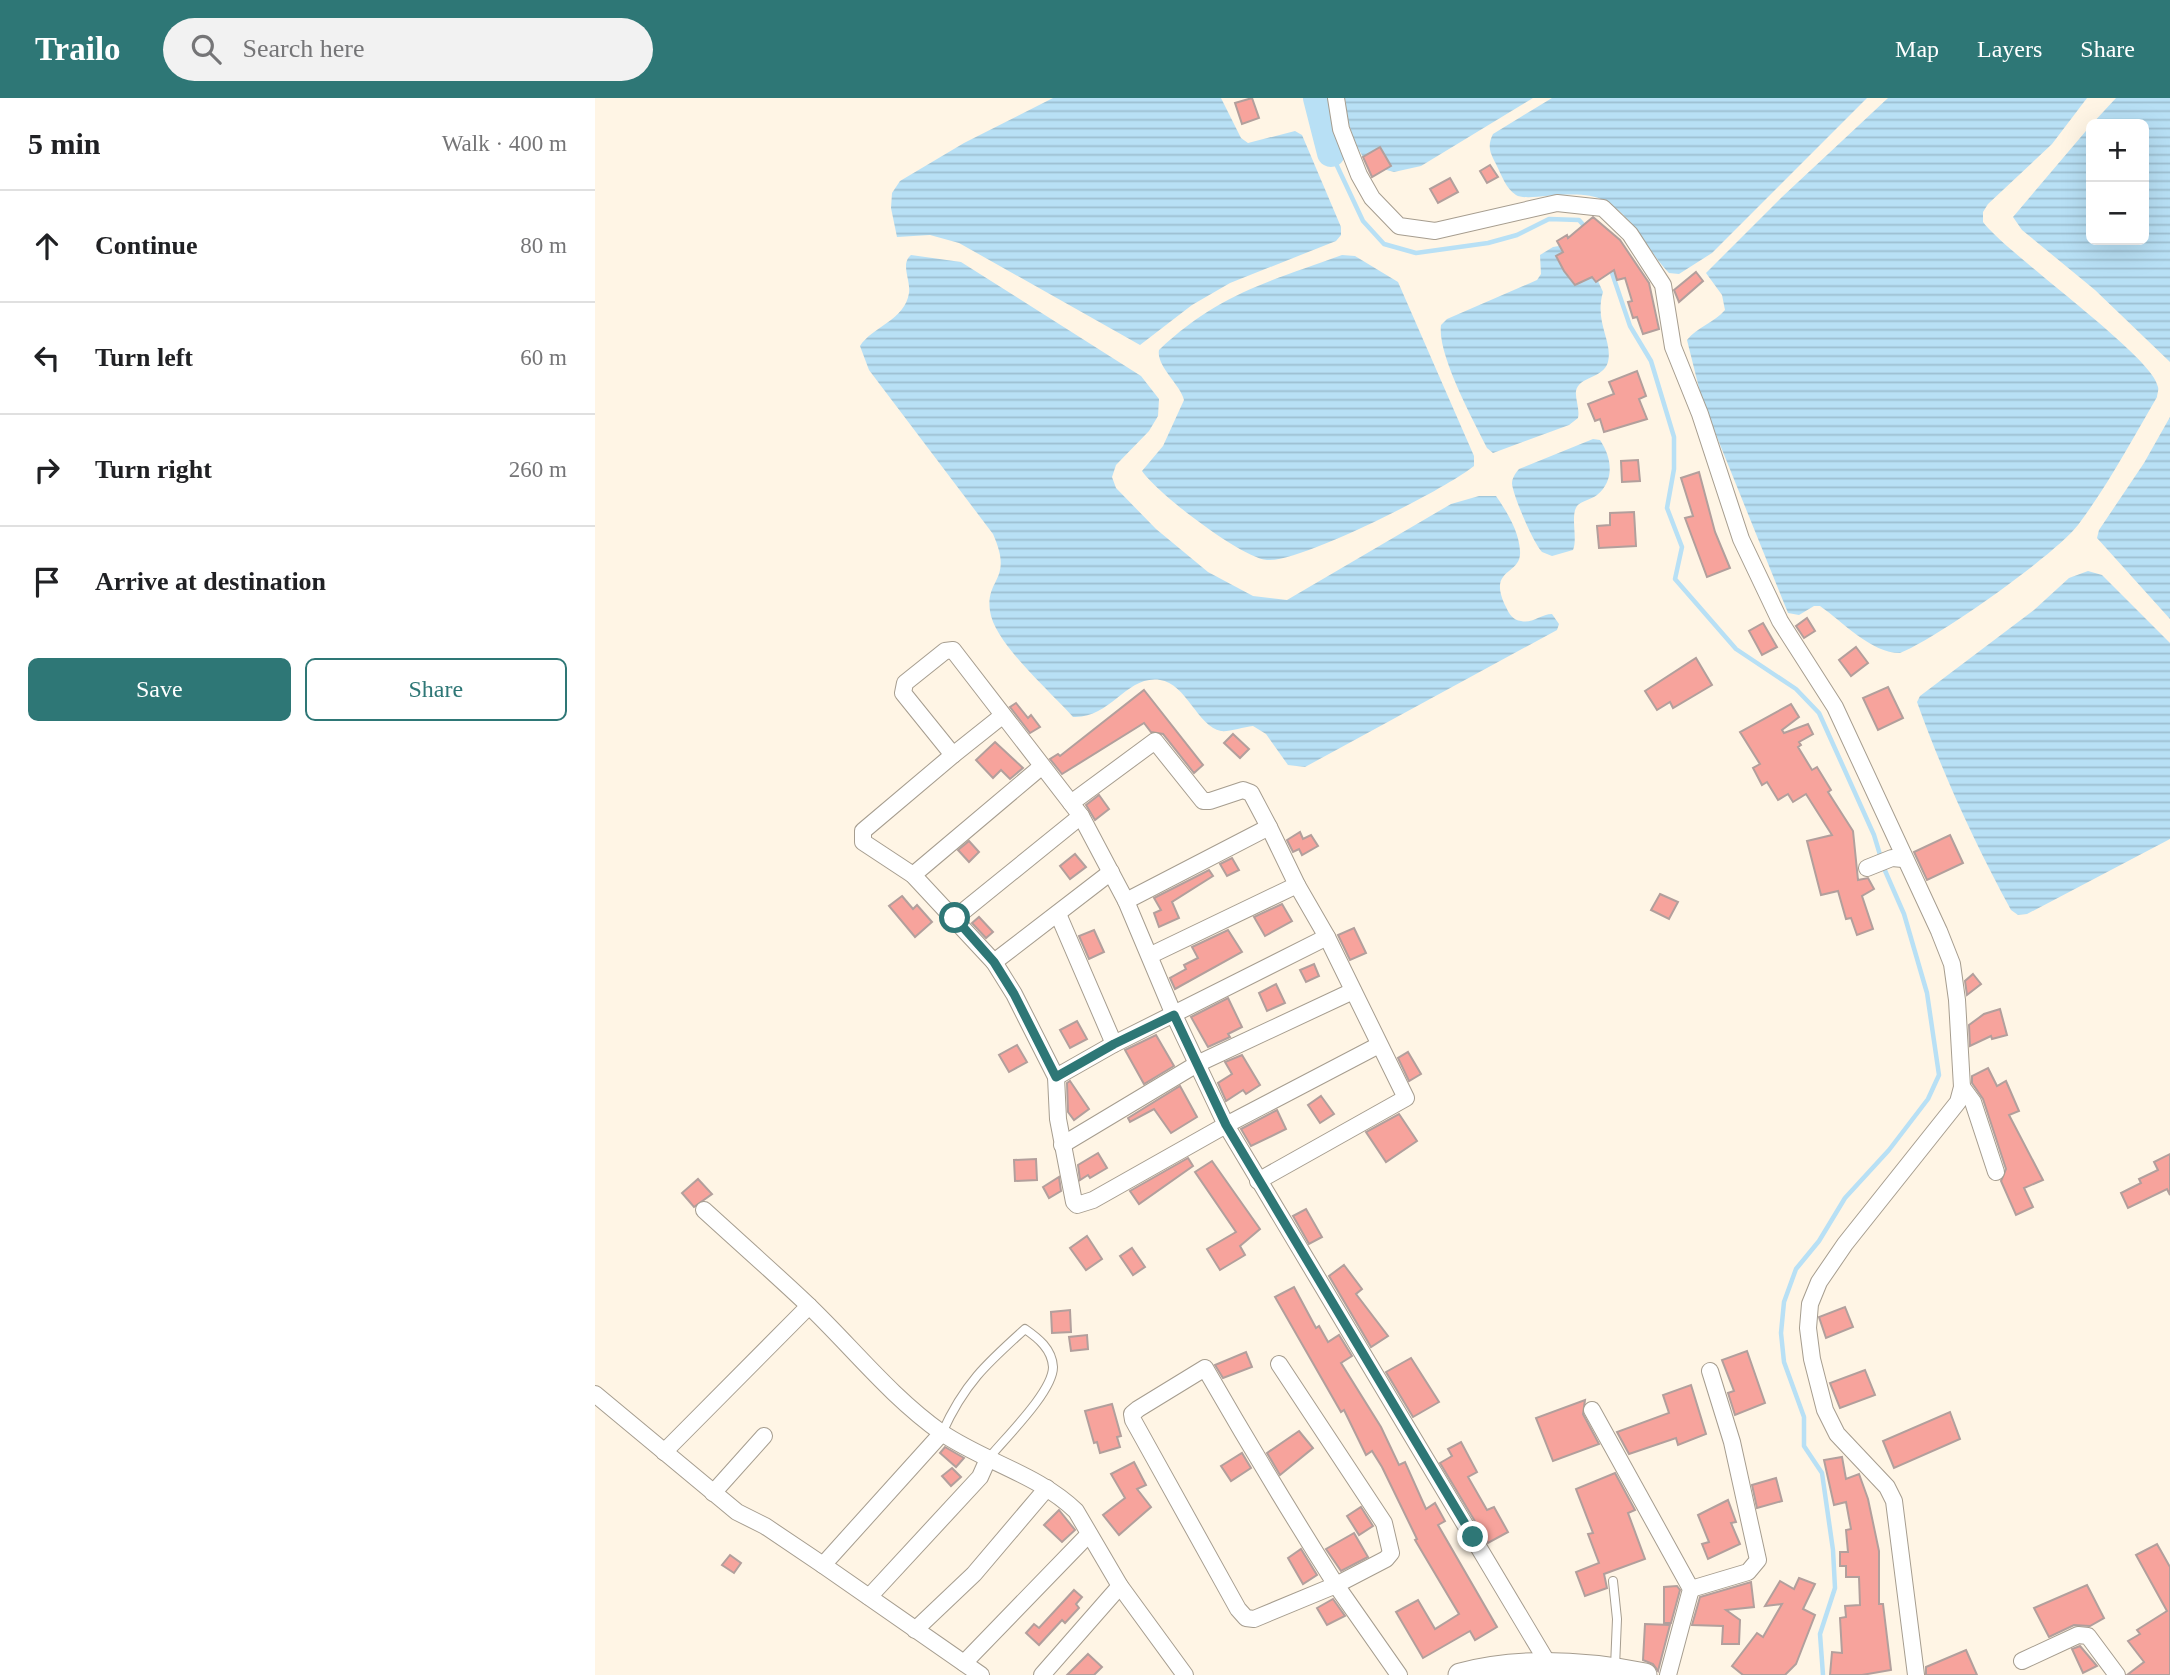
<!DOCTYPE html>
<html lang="en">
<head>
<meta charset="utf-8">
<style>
  body { margin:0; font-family:Georgia,serif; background:#f2f2f2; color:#202124 }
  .controls { position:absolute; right:21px; top:21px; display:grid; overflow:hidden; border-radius:10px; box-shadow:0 7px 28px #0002 }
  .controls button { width:63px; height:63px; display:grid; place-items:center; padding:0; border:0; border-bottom:2px solid #e0e0e0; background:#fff; color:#202124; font:35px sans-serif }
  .stop { position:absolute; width:21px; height:21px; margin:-16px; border:5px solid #2e7776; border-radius:50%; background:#fff }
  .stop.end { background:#2e7776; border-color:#fff; box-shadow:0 2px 7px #0008 }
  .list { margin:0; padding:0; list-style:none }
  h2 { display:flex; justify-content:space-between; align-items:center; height:91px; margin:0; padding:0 28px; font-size:30px }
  h2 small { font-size:23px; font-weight:400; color:#757577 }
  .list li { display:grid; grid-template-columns:46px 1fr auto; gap:21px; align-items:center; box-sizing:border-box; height:112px; padding:0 28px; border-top:2px solid #e0e0e0 }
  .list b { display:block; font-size:26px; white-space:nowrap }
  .list em { font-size:23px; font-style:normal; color:#757577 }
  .actions { display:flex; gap:14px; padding:21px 28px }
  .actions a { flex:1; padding:16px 0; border:2px solid #2e7776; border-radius:10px; text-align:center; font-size:24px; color:#2e7776 }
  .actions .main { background:#2e7776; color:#fff }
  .icon { flex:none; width:38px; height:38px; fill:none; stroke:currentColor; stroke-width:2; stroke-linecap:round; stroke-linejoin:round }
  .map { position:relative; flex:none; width:1575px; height:1577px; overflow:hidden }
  header { display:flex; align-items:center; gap:42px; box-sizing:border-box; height:98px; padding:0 35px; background:#2e7776; color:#fff }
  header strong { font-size:33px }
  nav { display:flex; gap:38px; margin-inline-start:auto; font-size:24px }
  .search { width:490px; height:63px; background:#f2f2f2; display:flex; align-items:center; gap:18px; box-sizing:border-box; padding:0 24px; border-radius:38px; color:#757577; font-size:26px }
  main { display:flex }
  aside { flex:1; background:#fff }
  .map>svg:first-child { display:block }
</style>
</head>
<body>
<header>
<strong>Trailo</strong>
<div class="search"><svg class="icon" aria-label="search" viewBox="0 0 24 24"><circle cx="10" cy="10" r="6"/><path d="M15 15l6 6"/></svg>Search here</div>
<nav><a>Map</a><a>Layers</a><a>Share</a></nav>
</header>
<main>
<aside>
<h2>5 min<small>Walk · 400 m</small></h2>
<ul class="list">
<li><svg class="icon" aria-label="ahead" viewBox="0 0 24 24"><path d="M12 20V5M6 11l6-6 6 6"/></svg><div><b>Continue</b></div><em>80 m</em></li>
<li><svg class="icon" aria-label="left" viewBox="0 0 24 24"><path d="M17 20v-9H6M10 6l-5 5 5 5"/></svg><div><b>Turn left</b></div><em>60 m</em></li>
<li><svg class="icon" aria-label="right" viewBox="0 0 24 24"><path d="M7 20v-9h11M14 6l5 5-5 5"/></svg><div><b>Turn right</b></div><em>260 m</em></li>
<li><svg class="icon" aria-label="arrive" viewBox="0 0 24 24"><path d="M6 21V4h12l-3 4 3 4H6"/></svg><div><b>Arrive at destination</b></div></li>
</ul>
<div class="actions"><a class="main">Save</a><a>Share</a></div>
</aside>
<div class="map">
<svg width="1575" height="1577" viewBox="0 0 1575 1577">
  <defs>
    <pattern id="water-rules" width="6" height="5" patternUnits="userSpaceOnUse" patternTransform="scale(1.75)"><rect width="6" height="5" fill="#b8e0f5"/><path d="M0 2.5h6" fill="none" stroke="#9dbfd1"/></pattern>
  </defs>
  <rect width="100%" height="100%" fill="#fff5e5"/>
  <g fill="url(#water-rules)">
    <polygon points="458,0 626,0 646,40 653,45 700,33 707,37 746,129 746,137 741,143 635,185 597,207 545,247 364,145 335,137 302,139 296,110 297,95 305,83 369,45"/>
    <path d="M750,0H938L826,68L799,74L773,67C758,45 752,26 750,0Z"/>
    <path d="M957,0H1272L1117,155L1084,176L1074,175C1051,151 1040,120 1010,103C983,88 933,105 921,97C911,91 906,76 901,66C895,55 892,48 898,36Z"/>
    <path d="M1293,0H1492L1457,46L1393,106L1388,114V124C1413,157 1559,259 1563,289C1564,292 1562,296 1562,299C1537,342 1513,387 1483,427C1460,457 1341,541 1305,555C1276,555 1248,524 1225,508H1219L1204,517L1193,515L1107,302L1092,242C1102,229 1119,225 1130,212L1127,197L1111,175L1187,99Z"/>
    <polygon points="1521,0 1575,0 1575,264 1500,192 1427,132 1418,119 1496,27 1496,142 1549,142 1549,26 1497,26"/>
    <path d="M981,145L993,161L1008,194C999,224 1018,243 1013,264C1008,281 984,278 981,293C980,301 985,311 983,320L974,327L898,355L892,350C878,322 842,256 846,227L852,221L942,182L946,176L945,157L958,149Z"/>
    <path d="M316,157L366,164L546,278L564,301L563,318L554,333L521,367L517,379L521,390L561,431L613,474L658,498L692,502L856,406L884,398H901C912,414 924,433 925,453C927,478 891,469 911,509C914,516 918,522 926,523C937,526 946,516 957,516L964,526L962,532L710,669L693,667L671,636L658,628C648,629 634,634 626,633C603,629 591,585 565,582C531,577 516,621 478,619C456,594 399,545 395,513C390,480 419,483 398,436L274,272L265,248C277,229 310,222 314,195C316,182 305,166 316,157Z"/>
    <path d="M747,157L760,158L803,184L879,358V368C851,391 705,465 672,462C646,460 562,395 547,373L568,348L589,302C585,286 561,268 564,252C623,196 673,184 747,157Z"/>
    <polygon points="1575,319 1575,521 1502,440 1504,432 1549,365"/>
    <path d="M998,341L1005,342C1017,360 1020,382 1002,397C997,401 986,403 982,408C975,418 983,440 978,452L957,458L947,454C938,444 919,400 917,386C917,380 920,376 924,371Z"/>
    <path d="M1493,473L1507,477L1575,545V741L1432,816L1423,817L1416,812C1379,744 1348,676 1322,604L1325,598L1439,512L1474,480Z"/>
  </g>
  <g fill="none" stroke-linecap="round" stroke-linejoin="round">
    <g stroke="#b8e0f5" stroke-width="4.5">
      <polyline points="736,55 768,123 789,146 821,155 893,145 922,137 954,121 984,122 991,130"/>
      <polyline points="1015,169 1035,228 1056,263 1079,339 1079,371 1072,410 1087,449 1080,481 1141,551 1201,591 1224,615 1279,737 1286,760"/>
      <polyline points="1228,1577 1225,1536 1240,1490 1238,1452 1227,1375 1209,1348 1209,1319 1189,1264 1186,1235 1189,1204 1201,1171 1224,1143 1250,1100 1294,1052 1333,1001 1344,977 1332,895 1309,816 1288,768"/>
    </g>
    <polyline stroke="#b8e0f5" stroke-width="28" points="722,0 736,55"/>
  </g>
  <g fill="#f7a39c" stroke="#b29f9c" stroke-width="2">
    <polygon points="657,0 664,20 647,26 640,5"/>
    <polygon points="785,49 796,68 777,79 768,59"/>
    <polygon points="895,67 903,79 892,85 885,73"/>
    <polygon points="855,80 863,94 843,105 835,91"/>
    <polygon points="998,119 1025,142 1054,185 1064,231 1048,236 1042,219 1038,220 1033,204 1037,203 1030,180 1022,182 1019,172 1001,184 997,179 980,187 969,173 961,158 968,154 962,143 972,137 973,140"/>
    <polygon points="1101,174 1108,183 1084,204 1079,192"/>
    <polygon points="1042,273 1051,298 1044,301 1052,321 1009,334 1005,321 1000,323 993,306 1019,296 1014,284"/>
    <polygon points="1043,362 1045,383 1027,384 1026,363"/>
    <polygon points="1104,374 1120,434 1135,470 1112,479 1090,420 1098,418 1086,380"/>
    <polygon points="1039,414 1041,448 1004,450 1002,428 1015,427 1015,415"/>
    <polygon points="1212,520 1220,533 1209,540 1201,528"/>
    <polygon points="1168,525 1182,549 1167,557 1154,533"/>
    <polygon points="1261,549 1273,565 1256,578 1244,562"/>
    <polygon points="1101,560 1117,587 1078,610 1075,604 1062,612 1050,593"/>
    <polygon points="1293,589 1308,620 1283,632 1268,600"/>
    <polygon points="549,592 608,667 599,675 568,636 556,634 549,625 467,676 455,661 463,656 465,658"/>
    <polygon points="421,605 433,620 436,617 445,629 435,635 415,609"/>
    <polygon points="1196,606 1204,619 1187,632 1189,635 1213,626 1218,636 1204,644 1206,647 1203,649 1217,672 1222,669 1236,692 1233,694 1258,733 1263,782 1273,780 1279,791 1267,798 1278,831 1262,837 1256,820 1251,821 1243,793 1226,797 1212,743 1237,737 1211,696 1198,704 1193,696 1183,702 1172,684 1167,687 1158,670 1165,666 1145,634"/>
    <polygon points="638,636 654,651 645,660 629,645"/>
    <polygon points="400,644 428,670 415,681 406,672 398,680 381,662"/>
    <polygon points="504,697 514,711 500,722 491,707"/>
    <polygon points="705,734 708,741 716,737 723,748 707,757 704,751 698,754 692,742"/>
    <polygon points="1355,737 1368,765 1332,782 1319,754"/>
    <polygon points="374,743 384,754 374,764 363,752"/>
    <polygon points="480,756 491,769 475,781 465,768"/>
    <polygon points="637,760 644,772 632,778 625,766"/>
    <polygon points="614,772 618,778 577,804 584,820 564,829 559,815 566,812 559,800"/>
    <polygon points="1065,796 1083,804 1074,821 1056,812"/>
    <polygon points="307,798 318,811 322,807 337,824 320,839 294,808"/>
    <polygon points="687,806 697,823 670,838 659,819"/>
    <polygon points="384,819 398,834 391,840 377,825"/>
    <polygon points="759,830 771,855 755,862 743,837"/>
    <polygon points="499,832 509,854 494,861 484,838"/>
    <polygon points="633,832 647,854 580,891 575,880 591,871 589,867 603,860 597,849"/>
    <polygon points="719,866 724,878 711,884 705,872"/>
    <polygon points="1378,876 1386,886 1372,897 1370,883"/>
    <polygon points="681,886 690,905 672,913 664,895"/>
    <polygon points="633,900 647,929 633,936 635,939 613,949 596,919"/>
    <polygon points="1405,911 1412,937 1397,941 1396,938 1375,948 1374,927 1389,916"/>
    <polygon points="482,923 492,941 475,950 465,932"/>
    <polygon points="561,937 579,968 549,986 530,952"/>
    <polygon points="422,947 432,964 414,974 404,957"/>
    <polygon points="813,954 826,976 814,983 803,960"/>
    <polygon points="647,957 665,987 651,996 648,992 631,1003 623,985 637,976 630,964"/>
    <polygon points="1393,970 1402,988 1411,983 1424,1013 1414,1017 1448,1082 1429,1090 1438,1109 1421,1117 1406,1083 1411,1071 1388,1001 1377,985 1377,978"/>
    <polygon points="475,983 494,1011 479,1022 473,1014 472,985"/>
    <polygon points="585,988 602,1019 576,1035 559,1011 535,1024 533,1020"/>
    <polygon points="726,998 739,1016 725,1025 713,1007"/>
    <polygon points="682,1012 691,1031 656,1048 646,1031"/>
    <polygon points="804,1016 822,1043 791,1064 771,1034"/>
    <polygon points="503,1055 512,1070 495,1080 493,1077 485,1082 483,1067"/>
    <polygon points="1575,1056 1575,1097 1572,1091 1533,1110 1526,1095 1546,1085 1544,1081 1563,1072 1559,1064"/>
    <polygon points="593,1060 598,1068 544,1106 535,1093"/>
    <polygon points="441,1061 442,1082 420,1083 419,1062"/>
    <polygon points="617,1063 665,1131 645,1148 650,1157 625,1172 612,1151 641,1134 600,1074"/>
    <polygon points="464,1079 466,1093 454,1100 448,1089"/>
    <polygon points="103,1081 117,1096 99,1109 87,1095"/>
    <polygon points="711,1111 727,1139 714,1146 698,1118"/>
    <polygon points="492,1138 507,1161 491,1172 475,1150"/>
    <polygon points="537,1150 550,1169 538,1177 525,1158"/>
    <polygon points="749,1167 767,1191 761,1196 793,1238 776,1249 734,1178"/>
    <polygon points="699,1189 721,1230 724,1228 733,1244 744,1237 757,1258 746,1265 786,1329 804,1367 810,1364 831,1411 840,1405 850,1423 843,1427 902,1529 880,1542 875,1533 828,1560 801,1514 823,1502 840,1531 864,1516 820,1442 822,1441 787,1369 777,1353 771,1357 749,1312 746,1314 680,1199"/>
    <polygon points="1250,1209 1258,1229 1231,1240 1224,1219"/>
    <polygon points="475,1212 476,1234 457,1235 456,1214"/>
    <polygon points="492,1237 493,1251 476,1253 474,1239"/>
    <polygon points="1152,1253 1170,1305 1140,1317 1133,1295 1139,1293 1127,1262"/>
    <polygon points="651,1254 657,1269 628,1280 620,1267"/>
    <polygon points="816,1260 844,1304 818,1319 791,1274"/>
    <polygon points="1270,1272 1280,1297 1245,1310 1235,1285"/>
    <polygon points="1096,1287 1111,1336 1083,1347 1081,1340 1034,1356 1022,1334 1074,1315 1068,1297"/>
    <polygon points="990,1302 988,1316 1004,1346 958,1363 941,1320"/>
    <polygon points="517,1306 526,1338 522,1339 525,1349 505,1355 502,1344 499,1345 490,1313"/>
    <polygon points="1355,1314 1365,1341 1299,1370 1288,1343"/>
    <polygon points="704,1333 718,1350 685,1377 672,1355"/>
    <polygon points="866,1344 882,1374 873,1379 892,1412 899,1409 913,1434 893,1445 845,1365 857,1358 853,1351"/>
    <polygon points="350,1349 369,1360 361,1369 345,1355"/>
    <polygon points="647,1355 656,1370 636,1383 626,1368"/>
    <polygon points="1247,1359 1251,1381 1264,1376 1273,1401 1284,1453 1284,1506 1288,1506 1296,1572 1267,1577 1235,1577 1237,1554 1247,1555 1245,1520 1251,1519 1250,1508 1265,1507 1264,1479 1251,1479 1251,1468 1245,1468 1245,1454 1253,1454 1251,1432 1256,1431 1251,1404 1239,1407 1229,1362"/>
    <polygon points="539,1364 551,1387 542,1391 556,1409 524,1437 508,1417 530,1400 516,1376"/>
    <polygon points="357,1370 366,1379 356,1388 347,1378"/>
    <polygon points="1020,1375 1040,1412 1033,1415 1050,1461 1009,1476 1012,1490 990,1498 981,1474 1004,1465 993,1436 998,1435 981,1391"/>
    <polygon points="1181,1380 1187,1403 1162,1410 1157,1387"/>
    <polygon points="1133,1402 1141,1424 1136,1425 1145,1446 1113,1461 1107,1446 1114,1444 1103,1417"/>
    <polygon points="766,1409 778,1428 764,1437 752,1418"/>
    <polygon points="464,1412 480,1432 467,1444 449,1427"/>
    <polygon points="759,1435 773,1459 746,1473 731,1451"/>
    <polygon points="1562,1446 1575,1469 1575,1577 1532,1577 1549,1564 1533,1543 1545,1536 1542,1532 1572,1513 1541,1457"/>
    <polygon points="706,1451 722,1477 708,1486 693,1460"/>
    <polygon points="135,1457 146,1465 139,1475 127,1467"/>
    <polygon points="1204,1480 1220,1486 1208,1511 1220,1517 1201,1566 1190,1577 1148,1577 1137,1568 1162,1535 1168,1539 1187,1506 1170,1508 1185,1483 1199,1491"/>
    <polygon points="1156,1484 1159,1509 1131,1512 1145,1522 1144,1546 1127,1546 1128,1528 1097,1527 1105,1499"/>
    <polygon points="1492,1487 1509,1520 1495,1528 1479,1527 1454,1539 1439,1510"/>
    <polygon points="1082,1488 1085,1492 1076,1525 1069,1525 1069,1489"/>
    <polygon points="479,1492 487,1499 481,1506 484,1510 470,1525 467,1522 444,1547 431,1535 439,1526 444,1530"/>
    <polygon points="738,1501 750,1518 732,1527 722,1510"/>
    <polygon points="1050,1526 1075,1527 1063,1573 1058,1566 1048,1562"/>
    <polygon points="1485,1548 1502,1568 1488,1575 1477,1551"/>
    <polygon points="1371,1552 1382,1577 1331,1577 1331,1569"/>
    <polygon points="493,1556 507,1569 499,1577 472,1577"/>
  </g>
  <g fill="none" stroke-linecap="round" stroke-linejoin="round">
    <defs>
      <g id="service">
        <path d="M347,1335C369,1286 391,1266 430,1231C443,1240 457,1251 458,1269C458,1294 409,1341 393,1361"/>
        <polyline points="1018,1483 1022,1521 1020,1569"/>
      </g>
      <g id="minor">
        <polyline points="741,0 746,31 764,77 777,100 804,128 840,133 962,105 1008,110 1035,136 1068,187 1078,249 1105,316 1146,441 1185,523 1240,609 1344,833 1357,866 1362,902 1367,989 1363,1004 1250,1146 1224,1184 1215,1206 1213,1230 1217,1261 1230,1312 1242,1336 1292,1389 1299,1403 1321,1577"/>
        <polyline points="358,657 407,618"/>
        <polyline points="476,705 560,643 608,703 615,703 648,692 656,695 674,729 531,803"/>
        <polyline points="1272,770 1297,760 1308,761"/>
        <polyline points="318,777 446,669"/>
        <polyline points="463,816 519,946"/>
        <polyline points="360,820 486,718"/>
        <polyline points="556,857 702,787 674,729"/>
        <polyline points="399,864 516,774"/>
        <polyline points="784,947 631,1027 498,1102 482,1107 479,1104 463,1021 461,979 419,896 399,864 318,777 268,744 268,733 358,657 308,595 310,585 350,553 358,552 486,718 531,803 579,917 631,1027 954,1567"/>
        <polyline points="461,979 519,946 732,839"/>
        <polyline points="1367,989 1378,1004 1401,1074"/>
        <polyline points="467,1047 602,966 758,893"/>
        <polyline points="663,1083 811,1000 732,839 702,787"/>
        <path d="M109,1112C143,1143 178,1174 212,1206C257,1249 295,1298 347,1335C390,1364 444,1377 481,1413L525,1488L590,1577"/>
        <path d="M684,1266L789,1425L796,1455L791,1461L741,1487L659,1521L651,1520L643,1511L538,1322L537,1316L543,1311L610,1270C652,1343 696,1416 741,1487L804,1577"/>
        <polyline points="0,1296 142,1414 170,1428 228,1467 386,1577"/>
        <polyline points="997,1312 1096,1491 1073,1577"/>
        <polyline points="69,1354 214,1208"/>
        <polyline points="118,1395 169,1338"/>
        <polyline points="228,1467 347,1335"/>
        <polyline points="1096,1491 1153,1474 1163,1462 1137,1344 1115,1273"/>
        <polyline points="274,1499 385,1379 393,1361"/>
        <polyline points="320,1532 379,1476 452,1390"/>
        <polyline points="1427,1563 1483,1537 1493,1538 1522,1577"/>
        <polyline points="369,1565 494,1436"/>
        <polyline points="447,1577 525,1488"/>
      </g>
      <path id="secondary" d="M865,1577C925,1561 989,1565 1050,1577"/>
    </defs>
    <use href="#service" stroke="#a69d8f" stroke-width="10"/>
    <use href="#minor" stroke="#a69d8f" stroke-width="18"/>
    <use href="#secondary" stroke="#a69d8f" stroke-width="25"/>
    <use href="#service" stroke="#fff" stroke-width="8"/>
    <use href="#minor" stroke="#fff" stroke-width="16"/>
    <use href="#secondary" stroke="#fff" stroke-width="23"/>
  </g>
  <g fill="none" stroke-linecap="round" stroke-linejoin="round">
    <polyline stroke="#2e7776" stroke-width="9" points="360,820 399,864 419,896 461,979 519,946 579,917 631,1027 878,1439"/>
  </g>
</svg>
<div class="controls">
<button>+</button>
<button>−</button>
</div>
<div class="stop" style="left:360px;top:820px"></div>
<div class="stop end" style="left:878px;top:1439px"></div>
</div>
</main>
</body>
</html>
